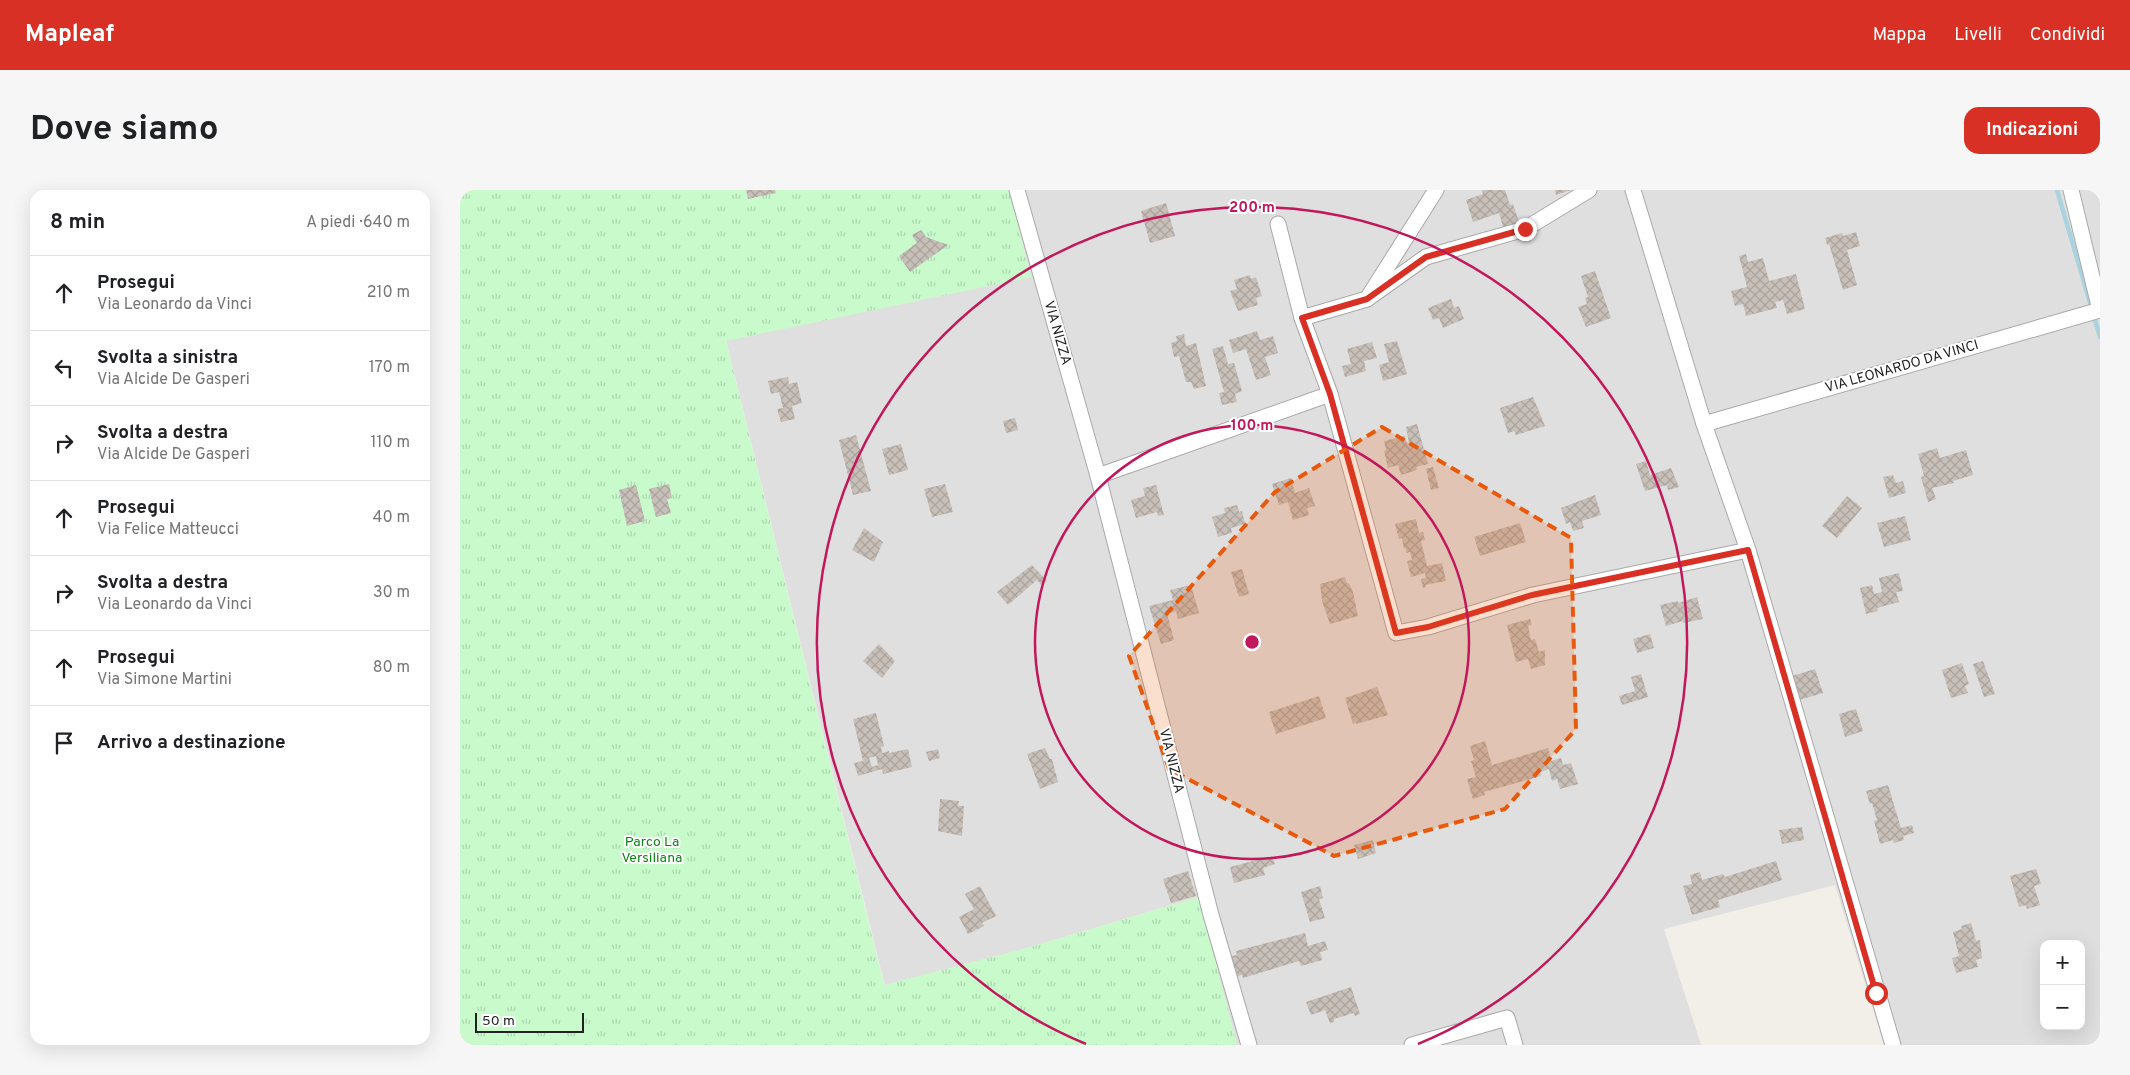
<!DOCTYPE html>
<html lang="it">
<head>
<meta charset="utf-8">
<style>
  body { margin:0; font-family:Overpass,sans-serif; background:#f6f6f6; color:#202124 }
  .controls { position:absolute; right:15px; bottom:15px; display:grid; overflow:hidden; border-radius:10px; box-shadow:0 5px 20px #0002 }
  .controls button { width:45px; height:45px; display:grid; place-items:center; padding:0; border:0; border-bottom:1px solid #e0e0e0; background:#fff; color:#202124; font:25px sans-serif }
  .scale { position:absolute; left:15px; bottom:12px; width:109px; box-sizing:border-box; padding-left:5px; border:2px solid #222; border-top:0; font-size:14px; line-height:18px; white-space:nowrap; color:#222; -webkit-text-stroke:4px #fff; paint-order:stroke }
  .stop { position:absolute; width:15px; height:15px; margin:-11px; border:4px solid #d93025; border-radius:50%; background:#fff }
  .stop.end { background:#d93025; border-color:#fff; box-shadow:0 1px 5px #0008 }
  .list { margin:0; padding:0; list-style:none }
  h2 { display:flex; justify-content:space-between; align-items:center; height:65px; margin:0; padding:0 20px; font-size:21px }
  h2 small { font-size:16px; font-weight:400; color:#757577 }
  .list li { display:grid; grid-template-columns:32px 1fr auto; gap:15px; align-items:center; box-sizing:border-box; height:75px; padding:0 20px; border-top:1px solid #e0e0e0 }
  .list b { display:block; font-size:19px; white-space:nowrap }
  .list p { margin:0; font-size:16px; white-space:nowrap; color:#757577 }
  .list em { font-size:16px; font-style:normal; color:#757577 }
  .icon { flex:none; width:28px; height:28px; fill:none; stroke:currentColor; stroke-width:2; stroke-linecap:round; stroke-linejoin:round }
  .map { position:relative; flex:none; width:1640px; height:855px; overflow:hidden; border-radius:15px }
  header { display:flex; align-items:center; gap:30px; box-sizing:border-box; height:70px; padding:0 25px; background:#d93025; color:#fff }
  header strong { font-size:24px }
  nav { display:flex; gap:28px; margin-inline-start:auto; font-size:18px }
  .intro { display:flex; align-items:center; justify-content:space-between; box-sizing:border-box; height:120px; padding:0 30px }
  h1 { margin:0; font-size:35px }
  .button { padding:12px 22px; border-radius:15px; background:#d93025; color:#fff; font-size:18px; font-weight:700 }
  main { display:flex; gap:30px; padding:0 30px }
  aside { flex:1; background:#fff; border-radius:15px; box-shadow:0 5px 20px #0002 }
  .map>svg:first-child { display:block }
</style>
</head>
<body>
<header>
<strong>Mapleaf</strong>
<nav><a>Mappa</a><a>Livelli</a><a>Condividi</a></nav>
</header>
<div class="intro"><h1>Dove siamo</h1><a class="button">Indicazioni</a></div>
<main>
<aside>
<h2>8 min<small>A piedi · 640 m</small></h2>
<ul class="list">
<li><svg class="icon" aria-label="ahead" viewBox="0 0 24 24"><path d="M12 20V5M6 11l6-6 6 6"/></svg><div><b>Prosegui</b><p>Via Leonardo da Vinci</p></div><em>210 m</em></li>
<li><svg class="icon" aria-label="left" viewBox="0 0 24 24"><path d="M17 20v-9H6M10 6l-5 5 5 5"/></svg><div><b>Svolta a sinistra</b><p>Via Alcide De Gasperi</p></div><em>170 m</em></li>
<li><svg class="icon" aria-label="right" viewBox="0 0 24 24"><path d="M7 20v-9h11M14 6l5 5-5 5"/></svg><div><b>Svolta a destra</b><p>Via Alcide De Gasperi</p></div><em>110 m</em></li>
<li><svg class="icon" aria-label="ahead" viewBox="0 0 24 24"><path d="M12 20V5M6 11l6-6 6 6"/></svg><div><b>Prosegui</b><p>Via Felice Matteucci</p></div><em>40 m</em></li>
<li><svg class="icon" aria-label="right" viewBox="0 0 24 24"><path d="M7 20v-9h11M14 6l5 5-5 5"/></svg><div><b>Svolta a destra</b><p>Via Leonardo da Vinci</p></div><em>30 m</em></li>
<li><svg class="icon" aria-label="ahead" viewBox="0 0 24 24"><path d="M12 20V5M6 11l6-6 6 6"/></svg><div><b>Prosegui</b><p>Via Simone Martini</p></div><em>80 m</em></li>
<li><svg class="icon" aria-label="arrive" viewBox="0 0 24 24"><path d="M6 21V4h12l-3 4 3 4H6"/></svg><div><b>Arrivo a destinazione</b></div></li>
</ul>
</aside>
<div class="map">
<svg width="1640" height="855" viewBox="0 0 1640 855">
  <defs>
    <pattern id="park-tufts" width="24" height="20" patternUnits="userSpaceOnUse" patternTransform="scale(1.25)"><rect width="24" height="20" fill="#c8facc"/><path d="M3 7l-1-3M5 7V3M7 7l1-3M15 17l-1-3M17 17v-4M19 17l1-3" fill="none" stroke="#acd6af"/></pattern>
    <pattern id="building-cross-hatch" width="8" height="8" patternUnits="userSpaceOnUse" patternTransform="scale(1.25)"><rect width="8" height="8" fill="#c7bfb8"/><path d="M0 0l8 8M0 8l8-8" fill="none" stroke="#aba49e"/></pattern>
  </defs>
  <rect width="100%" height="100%" fill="#f2efe9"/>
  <path fill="#e0dfdf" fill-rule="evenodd" d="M549,0H1640V855H1424L1375,695L1204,739L1241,855H777L739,707L567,758L425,796L266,150L571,87ZM1584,754H1621V836H1584Z"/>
  <polygon fill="url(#park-tufts)" points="0,0 549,0 571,87 266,151 424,795 567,758 739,707 777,855 0,855"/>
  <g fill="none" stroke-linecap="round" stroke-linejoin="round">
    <polyline stroke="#aad3df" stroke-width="4.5" points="1597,0 1640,147"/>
  </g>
  <g fill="url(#building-cross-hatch)" fill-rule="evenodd">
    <polygon points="286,0 315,0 316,3 288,9"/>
    <polygon points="1022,0 1045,0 1050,15 1053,14 1060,35 1044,40 1039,23 1013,32 1006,10 1023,4"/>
    <polygon points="1095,0 1111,0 1096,5"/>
    <polygon points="706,13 715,46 690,53 681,21"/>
    <polygon points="461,40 466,47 488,55 450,82 439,66 457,53 452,45"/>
    <polygon points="1396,42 1400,56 1387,60 1397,95 1383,100 1369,54 1367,55 1365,48 1382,43 1383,46"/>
    <polygon points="1286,64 1288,72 1303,68 1309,91 1336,84 1345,119 1327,124 1323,110 1315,112 1317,118 1286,126 1283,114 1275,116 1271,101 1287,97 1279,66"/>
    <polygon points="1135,81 1151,128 1126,137 1118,117 1127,114 1125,108 1128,107 1121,86"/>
    <polygon points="790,85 791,89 796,87 802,106 796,108 798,115 778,121 770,101 777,99 774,90"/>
    <polygon points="991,109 994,118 999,116 1004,129 983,138 979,128 973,130 968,118"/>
    <polygon points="797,141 800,150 813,146 818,163 805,167 811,185 796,190 786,159 773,163 769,150"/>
    <polygon points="724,144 726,156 736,153 746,196 734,199 731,192 726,192 719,166 714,167 711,153 717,151 716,146"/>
    <polygon points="937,151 947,184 923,191 919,175 929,172 924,154"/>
    <polygon points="912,152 917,168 904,171 906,181 885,187 882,176 891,174 887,159"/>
    <polygon points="763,156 768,174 774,173 782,201 775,204 777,212 762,215 759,203 764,202 752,159"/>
    <polygon points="328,187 329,194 337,192 342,213 332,216 335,229 321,232 317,219 323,218 319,202 311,204 308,191"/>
    <polygon points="1073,207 1085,236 1056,245 1054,241 1048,243 1040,218"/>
    <polygon points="555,228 558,240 546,243 543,231"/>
    <polygon points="957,234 968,274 956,277 957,280 941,285 938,275 928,278 924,261 926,260 924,251 945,246 947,254 949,253 946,237"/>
    <polygon points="396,245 411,301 393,305 379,250"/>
    <polygon points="441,254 448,280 429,285 422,259"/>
    <polygon points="1477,258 1480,268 1506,260 1513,285 1493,291 1494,293 1472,298 1476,309 1468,312 1461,287 1464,286 1458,264"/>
    <polygon points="1186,271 1190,285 1211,278 1219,297 1208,300 1207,295 1185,301 1176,274"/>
    <polygon points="973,277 979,298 971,300 966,279"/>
    <polygon points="1433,285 1436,293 1443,291 1446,303 1429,308 1423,287"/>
    <polygon points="831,288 835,303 849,298 855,316 847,318 849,325 833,330 828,312 819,315 812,294"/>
    <polygon points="209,294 212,308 207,309 211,323 196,327 189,299"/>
    <polygon points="485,294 493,322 472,327 464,299"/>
    <polygon points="176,295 185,331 167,336 159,300"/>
    <polygon points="696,295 704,325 698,326 697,322 676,328 671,310 685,306 683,298"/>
    <polygon points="1135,305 1141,325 1122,331 1124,338 1113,341 1110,332 1106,334 1101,318"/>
    <polygon points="1387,306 1402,318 1377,348 1362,336"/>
    <polygon points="777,315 779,322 782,321 785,334 771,338 772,343 758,347 752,327 765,323 764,318"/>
    <polygon points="1445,326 1451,350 1424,357 1417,333"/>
    <polygon points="956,329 959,343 963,342 965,350 961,351 967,376 982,373 986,391 965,395 966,397 963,398 961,389 966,388 965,383 951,387 947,371 952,370 950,362 946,363 946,358 944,359 942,348 939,349 935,334"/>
    <polygon points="1060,333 1066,352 1020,366 1014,347"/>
    <polygon points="404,338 423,352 414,372 392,360"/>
    <polygon points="572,375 587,391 581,395 577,390 548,415 537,402"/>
    <polygon points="782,379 789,404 779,407 771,382"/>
    <polygon points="1439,383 1443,401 1436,402 1439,412 1417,418 1418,421 1406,424 1400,398 1412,395 1414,404 1422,402 1419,388"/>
    <polygon points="885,387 887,394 889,393 893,402 898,426 870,434 862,411 860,394"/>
    <polygon points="731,395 739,423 718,429 716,421 707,424 714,450 701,454 689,416 713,410 710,400"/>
    <polygon points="1237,407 1243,429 1223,433 1223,431 1206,436 1200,415 1218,411 1218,413"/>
    <polygon points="1070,429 1072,435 1068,436 1071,450 1075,449 1079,462 1085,460 1085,475 1071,479 1068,469 1056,472 1047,435"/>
    <polygon points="1190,444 1194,458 1177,463 1173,449"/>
    <polygon points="419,454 435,471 422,488 403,471"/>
    <polygon points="1523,471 1535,504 1524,507 1513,474"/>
    <polygon points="1502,473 1509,494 1505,496 1508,503 1491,508 1482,480"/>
    <polygon points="1355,479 1363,503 1336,511 1329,487"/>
    <polygon points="1181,484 1188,507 1162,515 1159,506 1175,501 1171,487"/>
    <polygon points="917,497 928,525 896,534 895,532 893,534 885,508"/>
    <polygon points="859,506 866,528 816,544 809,522"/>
    <polygon points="1396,519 1403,541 1385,547 1379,524"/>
    <path d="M416,523L424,556L421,557L422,563L429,561V563L448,559L452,577L423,584L422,579L398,586L394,573L403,571L393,529ZM416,566L418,575L412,577L409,568Z"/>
    <polygon points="1025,551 1032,575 1088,558 1091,571 1101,568 1103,575 1111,573 1118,594 1100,599 1097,589 1092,591 1089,579 1080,582 1081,586 1024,602 1025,605 1013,609 1007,589 1016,587 1011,571 1014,570 1010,556"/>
    <polygon points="585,558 590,569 592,569 598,592 580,599 567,564"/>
    <polygon points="478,559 480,568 469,571 466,562"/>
    <polygon points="1428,595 1441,638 1452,635 1454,643 1443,646 1444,650 1434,653 1433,650 1420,654 1414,631 1417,630 1412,613 1410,614 1406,601"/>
    <polygon points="480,609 499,611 498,616 504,616 502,646 478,641"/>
    <polygon points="1342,637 1344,650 1322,654 1319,640"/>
    <polygon points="913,650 916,663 898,669 894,655"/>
    <polygon points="812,666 815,674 803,678 805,685 774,693 770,677"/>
    <polygon points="1316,671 1322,690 1258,710 1260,717 1232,725 1223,696 1232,694 1230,685 1240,682 1242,690 1263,684 1265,687"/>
    <polygon points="1576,679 1581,694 1574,696 1580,715 1567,719 1566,715 1559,717 1550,686"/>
    <polygon points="728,681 736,706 711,713 703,689"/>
    <polygon points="520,696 536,726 522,733 524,736 508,744 499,727 514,719 505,704"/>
    <polygon points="860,696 863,708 859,709 865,728 850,732 841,702"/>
    <polygon points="1511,733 1516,751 1520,750 1522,768 1516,770 1518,777 1496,783 1492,768 1499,766 1493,742 1502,739 1501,736"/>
    <polygon points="845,743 848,756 865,751 868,760 860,762 862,770 841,776 839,771 783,788 782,785 774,787 769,767 777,765 776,761"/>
    <polygon points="891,797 900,824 895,826 894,823 874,829 874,832 870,833 865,820 851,825 846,812"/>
  </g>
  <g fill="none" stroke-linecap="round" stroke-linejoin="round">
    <defs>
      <g id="street">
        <polyline points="557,0 638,286 870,204"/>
        <polyline points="1173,0 1244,234 1288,360 1433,855"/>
        <polyline points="818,34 842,128 870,204 936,443 968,437 1073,405 1288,360"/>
        <polyline points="907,109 966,67 1065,39 1129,0"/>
        <polyline points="842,128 907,109 976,0"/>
        <polyline points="1244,234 1640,120 1611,0"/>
        <polyline points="638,286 751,725 789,855"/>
        <polyline points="952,855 1047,828 1055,855"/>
      </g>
    </defs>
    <use href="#street" stroke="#a9a9a9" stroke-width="17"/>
    <use href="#street" stroke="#fff" stroke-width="15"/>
  </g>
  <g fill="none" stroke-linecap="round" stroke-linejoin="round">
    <polyline stroke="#d93025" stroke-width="6" points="1065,39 966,67 907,109 842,128 870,204 936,443 968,437 1072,405 1288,360 1416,803"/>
  </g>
  <path fill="#e8590c" fill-opacity="0.2" stroke="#e8590c" stroke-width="4" stroke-dasharray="10 6" stroke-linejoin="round" d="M922,237L1111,348L1116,539L1045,619L874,666L709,579L669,466L815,302Z"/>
  <g fill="none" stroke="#c2185b" stroke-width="2.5">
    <circle cx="792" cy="452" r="217"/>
    <path d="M626 854A435 435 0 1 1 958 854"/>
  </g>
  <g text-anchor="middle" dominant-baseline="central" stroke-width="4" stroke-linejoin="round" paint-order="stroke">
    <g font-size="14" fill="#222" stroke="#fff">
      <text transform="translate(597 143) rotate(74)">VIA NIZZA</text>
      <text transform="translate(1442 177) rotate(-16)">VIA LEONARDO DA VINCI</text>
      <text transform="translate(711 571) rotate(76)">VIA NIZZA</text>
    </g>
    <g font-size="14" fill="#0c8416" stroke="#fff">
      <text x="192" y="652">Parco La<tspan x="192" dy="16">Versiliana</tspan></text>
    </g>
  </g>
  <circle cx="792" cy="452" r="8" fill="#c2185b" stroke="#fff" stroke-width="2.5"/>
  <g font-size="15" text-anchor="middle" font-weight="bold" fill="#c2185b" stroke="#fff" stroke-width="4" stroke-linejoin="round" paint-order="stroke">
    <text x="792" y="22">200 m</text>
    <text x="792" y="240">100 m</text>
  </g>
</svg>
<div class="controls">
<button>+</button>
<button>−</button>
</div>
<div class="scale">50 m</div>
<div class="stop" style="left:1416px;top:803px"></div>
<div class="stop end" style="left:1065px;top:39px"></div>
</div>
</main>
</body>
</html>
